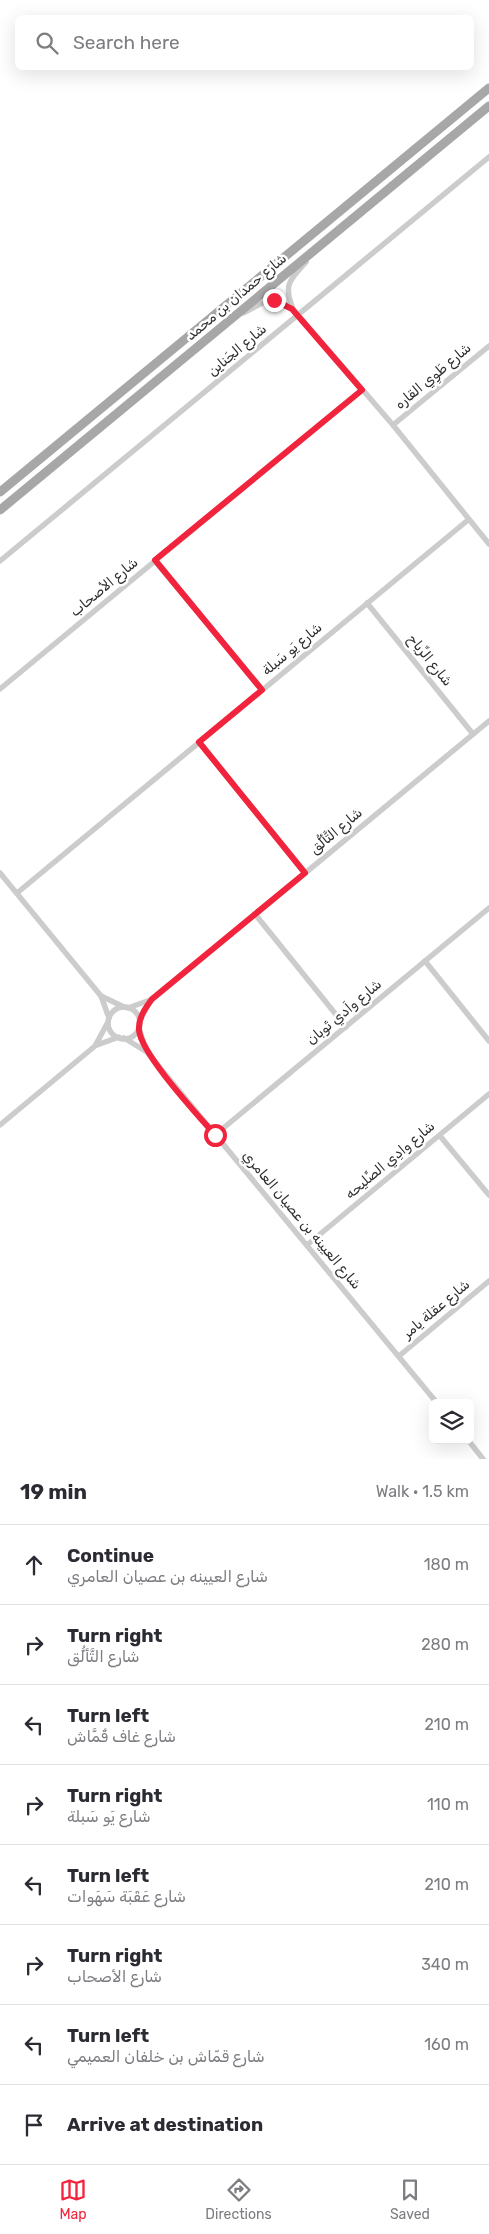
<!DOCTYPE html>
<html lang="en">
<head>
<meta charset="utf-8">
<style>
  body { margin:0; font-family:Rubik,Vazirmatn,sans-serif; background:#f2f2f3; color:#2b2b33 }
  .controls { position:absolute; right:15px; bottom:15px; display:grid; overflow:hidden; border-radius:8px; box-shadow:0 5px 20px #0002 }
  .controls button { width:45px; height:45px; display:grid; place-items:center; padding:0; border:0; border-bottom:1px solid #e1e1e2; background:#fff; color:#2b2b33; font:25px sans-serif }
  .stop { position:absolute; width:15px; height:15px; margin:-11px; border:4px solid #f2243d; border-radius:50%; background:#fff }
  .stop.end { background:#f2243d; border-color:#fff; box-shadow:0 1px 5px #0008 }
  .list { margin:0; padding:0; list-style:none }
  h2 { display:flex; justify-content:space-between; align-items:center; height:65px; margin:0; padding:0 20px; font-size:21px }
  h2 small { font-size:16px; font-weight:400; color:#7c7c81 }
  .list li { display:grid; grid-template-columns:32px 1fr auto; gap:15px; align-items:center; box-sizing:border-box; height:80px; padding:0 20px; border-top:1px solid #e1e1e2 }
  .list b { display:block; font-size:19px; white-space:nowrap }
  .list p { margin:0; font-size:16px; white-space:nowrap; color:#7c7c81 }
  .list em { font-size:16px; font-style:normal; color:#7c7c81 }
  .icon { flex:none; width:28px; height:28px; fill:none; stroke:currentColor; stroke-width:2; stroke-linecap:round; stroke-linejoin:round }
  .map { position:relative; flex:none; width:489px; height:1459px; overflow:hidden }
  .search { position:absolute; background:#fff; box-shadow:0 5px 20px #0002; left:15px; right:15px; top:15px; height:55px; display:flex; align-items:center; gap:12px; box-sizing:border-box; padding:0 18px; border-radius:8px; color:#7c7c81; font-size:19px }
  .sheet { height:705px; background:#fff }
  nav { display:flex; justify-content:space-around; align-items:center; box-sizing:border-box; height:70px; border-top:1px solid #e1e1e2; background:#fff; font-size:14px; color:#7c7c81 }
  nav a { display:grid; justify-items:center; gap:2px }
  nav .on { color:#f2243d }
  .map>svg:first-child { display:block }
</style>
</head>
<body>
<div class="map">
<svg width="489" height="1459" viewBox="0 0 489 1459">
  <rect width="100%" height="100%" fill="#fff"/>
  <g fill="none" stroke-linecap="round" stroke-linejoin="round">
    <g stroke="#ccc" stroke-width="5.5">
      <path d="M306,262C290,280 283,284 293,309L393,425L489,544"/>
      <path d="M243,313C264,303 270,293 293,309"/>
      <polyline points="393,425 489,346"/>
      <polyline points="0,561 489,157"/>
      <polyline points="155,561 262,689"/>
      <polyline points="367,603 473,734"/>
      <polyline points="0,689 362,390"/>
      <polyline points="199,742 305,873"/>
      <polyline points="0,873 101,996 109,1018"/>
      <polyline points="17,893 468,520"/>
      <polyline points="255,914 346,1027"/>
      <polyline points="425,961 489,1041"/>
      <polyline points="101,996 124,1007"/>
      <circle cx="124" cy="1023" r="16"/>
      <polyline points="128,1008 153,999 489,721"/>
      <polyline points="140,1020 151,1000"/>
      <polyline points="139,1028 146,1050"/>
      <polyline points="124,1038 147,1052 437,1403"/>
      <polyline points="97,1045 119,1037"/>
      <polyline points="0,1125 95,1046 108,1022"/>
      <polyline points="215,1135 489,908"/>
      <polyline points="440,1136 489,1195"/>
      <polyline points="307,1245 489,1094"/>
      <polyline points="399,1356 489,1281"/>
      <polyline points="468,1440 483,1459"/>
    </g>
    <g stroke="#a7a7a7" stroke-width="9">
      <polyline points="0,492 489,88"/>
      <polyline points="0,510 489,106"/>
    </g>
  </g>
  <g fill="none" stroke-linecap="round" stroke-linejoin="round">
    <path stroke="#f2243d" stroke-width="6" d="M215,1135C197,1114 141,1054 139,1030C138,1018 146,1007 152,999L305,873L199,742L262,690L155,560L362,390L292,309L274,300"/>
  </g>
  <g text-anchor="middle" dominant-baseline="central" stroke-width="5" stroke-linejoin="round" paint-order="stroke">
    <g font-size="14" fill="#2f2f2f" stroke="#fff">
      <text transform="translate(236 297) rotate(-40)">شارع حمدان بن محمد</text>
      <text transform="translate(237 350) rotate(-40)">شارع الجَنايِن</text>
      <text transform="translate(433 376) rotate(-40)">شارع طَوِي القاره</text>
      <text transform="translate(104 587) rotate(-40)">شارع الأصحاب</text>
      <text transform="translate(292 649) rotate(-40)">شارع يَو سَبلة</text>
      <text transform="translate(430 660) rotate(51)">شارع الرِّياح</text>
      <text transform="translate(336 831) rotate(-40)">شارع التَّألُّق</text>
      <text transform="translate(344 1012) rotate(-40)">شارع واَدي ثَوبان</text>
      <text transform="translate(390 1160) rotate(-40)">شارع وادِي الصِّليحه</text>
      <text transform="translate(302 1220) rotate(50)">شارع العيينه بن عصيان العامري</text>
      <text transform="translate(436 1309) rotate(-40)">شارع عقلة يامر</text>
    </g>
  </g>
</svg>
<div class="controls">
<button><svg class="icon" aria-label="layers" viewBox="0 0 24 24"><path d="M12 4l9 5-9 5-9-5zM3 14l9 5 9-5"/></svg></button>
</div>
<div class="stop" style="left:215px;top:1135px"></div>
<div class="stop end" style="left:274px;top:300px"></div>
<div class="search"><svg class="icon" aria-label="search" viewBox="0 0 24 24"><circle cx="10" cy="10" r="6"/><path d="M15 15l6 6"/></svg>Search here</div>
</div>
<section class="sheet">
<h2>19 min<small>Walk · 1.5 km</small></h2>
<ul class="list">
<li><svg class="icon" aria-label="ahead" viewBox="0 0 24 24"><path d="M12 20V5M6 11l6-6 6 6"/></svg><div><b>Continue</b><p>شارع العيينه بن عصيان العامري</p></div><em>180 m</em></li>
<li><svg class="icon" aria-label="right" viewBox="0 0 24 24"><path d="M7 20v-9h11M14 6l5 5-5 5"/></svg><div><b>Turn right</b><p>شارع التَّألُّق</p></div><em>280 m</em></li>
<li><svg class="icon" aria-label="left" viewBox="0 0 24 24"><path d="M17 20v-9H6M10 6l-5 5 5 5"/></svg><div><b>Turn left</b><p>شارع غاف قُمَّاش</p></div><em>210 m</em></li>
<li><svg class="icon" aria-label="right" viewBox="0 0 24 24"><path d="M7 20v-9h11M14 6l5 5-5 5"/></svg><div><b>Turn right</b><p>شارع يَو سَبلة</p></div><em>110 m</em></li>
<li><svg class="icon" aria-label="left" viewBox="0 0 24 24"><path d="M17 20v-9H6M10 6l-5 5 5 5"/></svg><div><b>Turn left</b><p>شارع عَقَبَة سَهَوات</p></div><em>210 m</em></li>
<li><svg class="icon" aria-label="right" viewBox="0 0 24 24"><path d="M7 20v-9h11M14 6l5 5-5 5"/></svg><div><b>Turn right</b><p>شارع الأصحاب</p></div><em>340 m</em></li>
<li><svg class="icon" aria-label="left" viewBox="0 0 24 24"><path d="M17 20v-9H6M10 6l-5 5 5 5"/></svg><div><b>Turn left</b><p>شارع قمّاش بن خلفان العميمي</p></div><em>160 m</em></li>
<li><svg class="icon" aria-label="arrive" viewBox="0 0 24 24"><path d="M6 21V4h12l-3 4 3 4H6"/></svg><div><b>Arrive at destination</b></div></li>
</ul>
</section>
<nav>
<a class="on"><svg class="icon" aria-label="map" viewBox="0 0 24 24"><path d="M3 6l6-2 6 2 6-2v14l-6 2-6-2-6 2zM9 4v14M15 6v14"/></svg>Map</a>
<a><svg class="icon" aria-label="directions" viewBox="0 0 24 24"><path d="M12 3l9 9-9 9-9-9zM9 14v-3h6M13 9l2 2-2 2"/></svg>Directions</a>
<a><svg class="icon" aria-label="saved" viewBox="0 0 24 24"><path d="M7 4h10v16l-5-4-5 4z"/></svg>Saved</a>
</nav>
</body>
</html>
